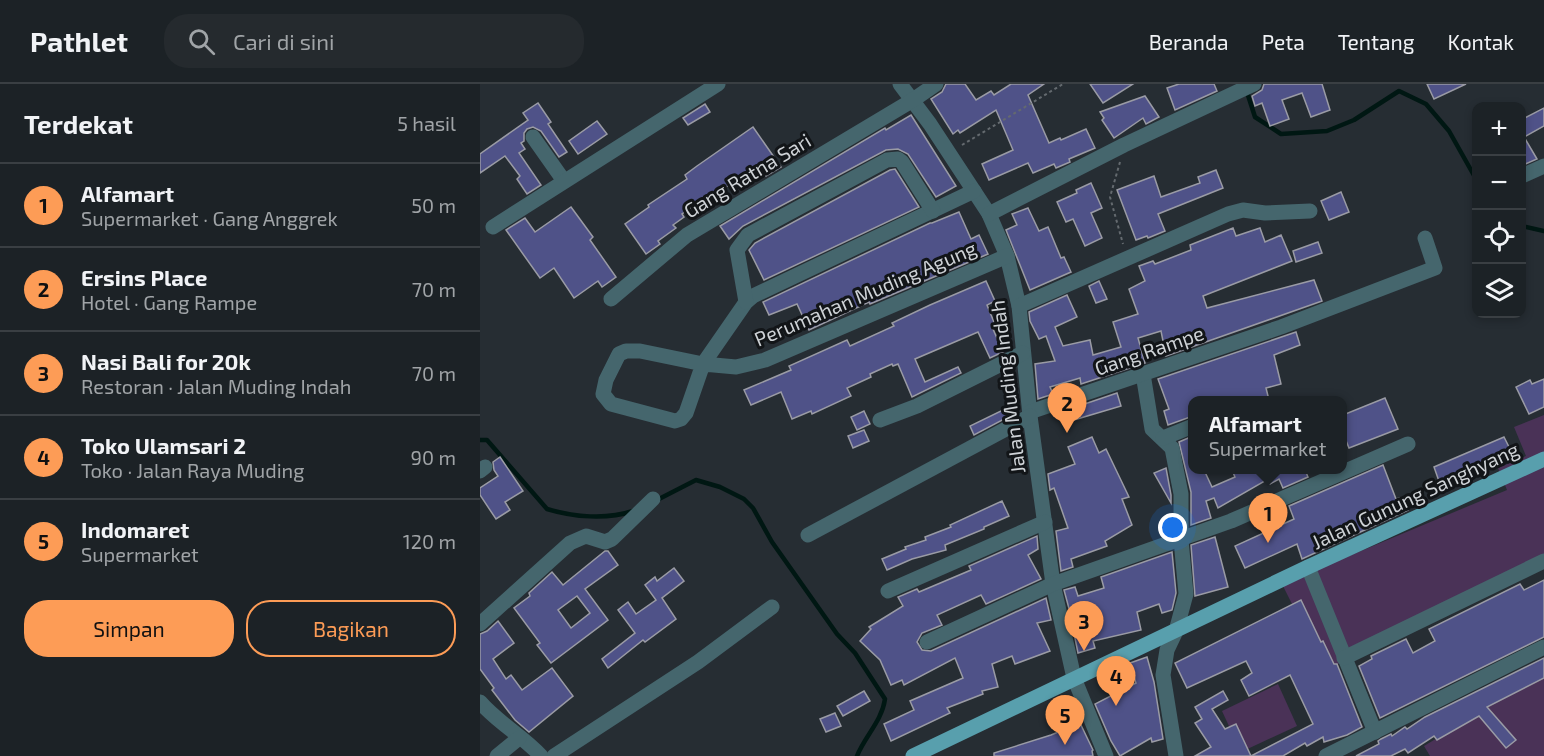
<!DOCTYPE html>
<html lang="id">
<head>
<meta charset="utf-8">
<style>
  body { margin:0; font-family:"Exo 2",sans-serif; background:#252a2e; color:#f1f3f6 }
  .controls { position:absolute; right:18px; top:18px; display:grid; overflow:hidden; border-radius:12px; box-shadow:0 3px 9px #0003 }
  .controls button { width:54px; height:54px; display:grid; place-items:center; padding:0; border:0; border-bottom:2px solid #3a3f43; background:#1c2226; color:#f1f3f6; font:30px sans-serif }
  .you { position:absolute; left:693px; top:444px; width:21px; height:21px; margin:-15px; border:4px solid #fff; border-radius:50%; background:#1a73e8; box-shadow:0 0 0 9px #1a73e833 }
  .badge { display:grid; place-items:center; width:39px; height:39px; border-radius:50%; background:#fd9c56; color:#111; font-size:20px; font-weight:700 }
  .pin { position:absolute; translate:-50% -50px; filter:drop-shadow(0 2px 3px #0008) }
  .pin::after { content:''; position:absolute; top:32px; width:21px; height:18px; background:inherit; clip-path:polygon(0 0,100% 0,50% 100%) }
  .popup { position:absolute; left:708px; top:312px; width:159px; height:78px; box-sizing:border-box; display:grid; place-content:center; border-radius:12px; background:#1c2226; filter:drop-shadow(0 2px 4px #0005); font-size:20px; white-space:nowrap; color:#a0a4a7 }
  .popup b { font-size:22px; color:#f1f3f6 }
  .popup::after { content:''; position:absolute; left:50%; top:100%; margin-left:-12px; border:12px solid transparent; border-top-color:#1c2226 }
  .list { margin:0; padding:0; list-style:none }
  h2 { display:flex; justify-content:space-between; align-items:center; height:78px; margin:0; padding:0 24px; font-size:26px }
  h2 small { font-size:20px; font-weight:400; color:#a0a4a7 }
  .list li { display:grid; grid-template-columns:39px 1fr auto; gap:18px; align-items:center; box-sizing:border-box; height:84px; padding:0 24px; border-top:2px solid #3a3f43 }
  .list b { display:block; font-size:22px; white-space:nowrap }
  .list p { margin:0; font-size:20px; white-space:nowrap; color:#a0a4a7 }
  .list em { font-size:20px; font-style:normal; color:#a0a4a7 }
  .actions { display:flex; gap:12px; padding:18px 24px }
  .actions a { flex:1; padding:14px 0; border:2px solid #fd9c56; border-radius:24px; text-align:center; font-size:21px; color:#fd9c56 }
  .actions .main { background:#fd9c56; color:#111 }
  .icon { flex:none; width:33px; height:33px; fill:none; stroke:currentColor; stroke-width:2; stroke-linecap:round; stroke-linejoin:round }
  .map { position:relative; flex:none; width:1064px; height:672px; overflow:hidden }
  header { display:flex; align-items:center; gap:36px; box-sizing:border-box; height:84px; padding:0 30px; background:#1c2226; border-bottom:2px solid #3a3f43 }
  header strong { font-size:28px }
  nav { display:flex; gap:33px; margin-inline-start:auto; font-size:21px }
  .search { width:420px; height:54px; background:#252a2e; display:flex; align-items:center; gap:15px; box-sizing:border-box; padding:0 21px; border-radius:24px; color:#a0a4a7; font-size:22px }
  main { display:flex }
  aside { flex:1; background:#1c2226 }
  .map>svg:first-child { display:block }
</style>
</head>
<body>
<header>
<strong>Pathlet</strong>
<div class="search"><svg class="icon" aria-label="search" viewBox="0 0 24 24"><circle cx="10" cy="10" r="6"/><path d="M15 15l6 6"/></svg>Cari di sini</div>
<nav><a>Beranda</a><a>Peta</a><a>Tentang</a><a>Kontak</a></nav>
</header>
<main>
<aside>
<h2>Terdekat<small>5 hasil</small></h2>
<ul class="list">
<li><span class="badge">1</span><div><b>Alfamart</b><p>Supermarket · Gang Anggrek</p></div><em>50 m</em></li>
<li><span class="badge">2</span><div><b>Ersins Place</b><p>Hotel · Gang Rampe</p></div><em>70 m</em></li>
<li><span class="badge">3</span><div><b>Nasi Bali for 20k</b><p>Restoran · Jalan Muding Indah</p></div><em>70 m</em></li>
<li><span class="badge">4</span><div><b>Toko Ulamsari 2</b><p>Toko · Jalan Raya Muding</p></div><em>90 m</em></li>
<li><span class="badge">5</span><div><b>Indomaret</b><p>Supermarket</p></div><em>120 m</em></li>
</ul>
<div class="actions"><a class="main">Simpan</a><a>Bagikan</a></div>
</aside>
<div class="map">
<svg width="1064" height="672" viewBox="0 0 1064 672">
  <rect width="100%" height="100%" fill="#262d33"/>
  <g fill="#4a3257">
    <polygon points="1064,331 1064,481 852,583 822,540 802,500 1027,406 1018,384 1046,372 1034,343"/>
    <polygon points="1064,580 1064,672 950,672 944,662 994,632"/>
    <polygon points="798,600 817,642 761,668 742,627"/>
  </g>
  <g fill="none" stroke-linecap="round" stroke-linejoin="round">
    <g stroke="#001713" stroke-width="4.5">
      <polyline points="766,5 775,33 801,50 847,47 874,36 919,7 946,20 969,47 996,95"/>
      <polyline points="1042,142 1064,147"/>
      <path d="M0,356H7L67,425C94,433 126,436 153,427"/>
      <path d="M177,416L216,396L240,403L264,415L273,424L292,458L357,550L375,569L405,615C402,637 385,652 377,672"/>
    </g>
  </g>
  <g fill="#4f5288" stroke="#9a9ba5" stroke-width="1.5" fill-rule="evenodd">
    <polygon points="466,0 485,0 496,16 511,7 514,11 531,0 564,0 548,11 569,59 580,54 581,56 606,45 615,64 589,75 590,78 576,84 574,80 553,89 548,79 509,96 502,80 533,66 516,26 480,49 478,46 473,50 451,15 462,8"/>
    <polygon points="610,0 653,0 623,19"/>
    <polygon points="699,0 734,0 737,7 695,26 687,4"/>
    <polygon points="784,0 842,0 850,26 831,33 822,9 802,16 809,35 790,42 782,19 775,22 772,12 782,6"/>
    <polygon points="947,0 986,0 954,15"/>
    <polygon points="665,12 679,33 666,40 663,34 634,54 622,36 624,34 620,28"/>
    <polygon points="58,19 71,38 68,40 87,68 79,73 61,47 53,43 47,45 44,49 44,57 41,59 45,65 39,69 61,101 47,110 37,95 40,92 25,72 0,89 0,70 48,36 43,29"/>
    <polygon points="225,20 230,28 208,41 203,34"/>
    <polygon points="1064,24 1064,42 1044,53 1057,75 1041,82 1041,36"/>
    <polygon points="431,31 476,102 456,113 428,70 418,65 406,66 263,142 249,155 240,142 405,44 406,46"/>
    <polygon points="117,37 127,50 98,70 89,57"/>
    <polygon points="273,43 301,83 286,92 283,88 257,106 252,99 224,118 222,116 202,130 204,133 193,141 196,144 178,157 180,160 166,170 145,140 169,123 168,121 207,95 205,91 217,82"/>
    <polygon points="415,85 439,123 284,196 269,166 275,159 410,86"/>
    <polygon points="736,86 743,104 678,130 685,147 668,154 667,152 656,156 637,106 674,92 681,113 720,99 718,93"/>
    <polygon points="611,99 622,124 611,129 622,154 605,162 593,135 586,138 577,118 597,109 596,106"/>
    <polygon points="861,108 869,128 849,136 841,117"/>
    <polygon points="91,123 113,153 110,156 136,193 122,203 118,197 94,214 74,184 60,194 26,146 45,134 55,148"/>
    <polygon points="548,124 559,147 568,143 581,174 584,173 591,188 550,206 526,146 537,141 532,130"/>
    <polygon points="479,128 491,155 499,151 508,170 390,220 389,218 329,246 317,220 289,231 283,218 450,139 452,139"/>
    <polygon points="753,144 756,152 780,144 785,158 801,151 812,177 723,212 727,224 834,196 842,217 686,272 681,247 658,254 665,279 601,300 600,294 570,303 573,310 558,315 555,280 575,277 566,252 559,255 550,237 549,228 587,211 597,233 575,243 583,262 610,256 613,271 641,263 633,238 658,230 649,205 665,197 659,182 673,177 675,180 711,166 710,161"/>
    <polygon points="838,158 842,169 816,178 813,167"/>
    <polygon points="506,197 515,217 507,221 516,243 513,245 523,268 510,274 498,248 435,275 445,298 478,283 481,289 432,313 418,280 413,282 412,280 390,290 391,293 367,304 371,312 332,330 331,327 312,335 301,308 271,321 264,306 311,286 309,282 367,256 370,262 414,242 412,239 450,221"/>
    <polygon points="619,197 627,215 616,219 609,202"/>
    <polygon points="816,248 820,261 794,271 801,300 786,304 789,316 713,316 713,332 688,341 684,327 689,325 678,295"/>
    <polygon points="1064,295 1064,323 1049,330 1036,303 1050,296 1052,300"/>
    <polygon points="637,309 641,322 587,338 584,327"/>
    <polygon points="905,314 918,345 869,364 863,349 863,331"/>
    <polygon points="527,324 530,332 494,351 490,342"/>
    <polygon points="384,327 390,340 377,346 371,333"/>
    <polygon points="384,346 389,357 373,364 368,352"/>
    <polygon points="713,352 713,386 724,386 732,403 755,393 752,386 825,386 828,393 803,404 799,395 790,400 788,395 738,424 734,414 726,417 731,434 711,441 711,408 699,358"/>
    <polygon points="612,353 619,369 626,365 649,413 642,415 652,441 625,457 627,462 591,475 593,483 581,487 576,447 588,444 574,404 570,406 568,390 595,380 588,363"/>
    <polygon points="1024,353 1032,369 995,386 996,390 961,403 954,383"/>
    <polygon points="20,373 43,407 25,418 30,426 16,435 0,411 0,404 18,392 14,386 13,378"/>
    <polygon points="903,381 916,415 924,413 928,426 822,475 817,460 765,484 755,462 814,435 809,422"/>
    <polygon points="686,384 691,411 691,419 674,389"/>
    <polygon points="522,417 529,432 504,443 504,445 465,461 466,466 432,475 407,486 402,475 426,465 425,463 446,456 445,453 471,443 470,441"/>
    <polygon points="557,452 558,465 548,471 561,495 506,520 501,511 457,531 462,541 442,549 437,558 442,566 451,567 566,514 571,536 557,539 570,567 535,580 532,572 512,580 518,603 502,607 503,610 467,624 470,629 411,657 404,640 434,626 430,617 483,594 475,574 424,601 422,596 411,601 400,576 380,557 391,545 389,543 423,522 418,513 437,505 439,508 491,486 489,482"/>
    <polygon points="735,453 748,503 715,512 711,461"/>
    <path d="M125,467H128L138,481L105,505L128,536L71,579L57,561L60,559L34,524L50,512L49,509L72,488L83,501ZM97,512L110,529L91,544L78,526Z"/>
    <polygon points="692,468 696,509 692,526 682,529 679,520 657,528 661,546 613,557 615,564 598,569 593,544 594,543 584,506 595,503 598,512 624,504 621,493"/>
    <polygon points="194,484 204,497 182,514 196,535 165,558 163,556 128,584 122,575 155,549 138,526 148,518 156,530 176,516 165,501 175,493 177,497"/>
    <polygon points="1064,496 1064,553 900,634 879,582 892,575 891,572 926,555 933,569 955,557 949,545 1040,500 1044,506"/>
    <polygon points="821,516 841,558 843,557 854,580 857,580 882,643 867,651 844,658 843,653 827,662 825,659 803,672 715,672 731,663 715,639 722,635 715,623 743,607 748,616 732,625 745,645 756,640 771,672 833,640 810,591 769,612 761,596 772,589 766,577 707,604 695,579"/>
    <polygon points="18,537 34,559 13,575 26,595 31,591 42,606 72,584 93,612 49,648 35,636 12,606 14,604 0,585 0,550 7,547"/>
    <polygon points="667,573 674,598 683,655 672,658 671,654 640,672 631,657 615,620 656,599 650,579"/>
    <polygon points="1064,574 1064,594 1007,623 1036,656 1026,664 999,632 957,656 954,652 928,669 925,665 911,672 876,672 899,660 898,657 901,655 911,650 912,652 925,643 927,645 945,633"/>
    <polygon points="384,607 390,617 363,632 357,622"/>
    <polygon points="355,629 361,642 346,648 340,635"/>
    <polygon points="600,639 613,666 612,667 613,672 514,672 514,669 571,651"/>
  </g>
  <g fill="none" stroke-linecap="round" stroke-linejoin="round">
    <g stroke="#646a6f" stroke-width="2" stroke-dasharray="3 3" stroke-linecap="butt">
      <polyline points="482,61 583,0"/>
      <polyline points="640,78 630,113 643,160"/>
    </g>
    <g stroke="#45666d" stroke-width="15">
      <polyline points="420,0 450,40 509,130 527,172 539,222 550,332 573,500 594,594 626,672"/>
      <polyline points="53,53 84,97"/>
      <polyline points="1042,92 1064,82"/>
      <polyline points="494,107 273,212 266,218 223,280 206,329 201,335 195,337 131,320 123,310 126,296 139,270 146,267 160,267 223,280 256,283 285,276 527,172"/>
      <polyline points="509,130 644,61 774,0"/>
      <polyline points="13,143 238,0"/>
      <polyline points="131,215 207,151 433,16 456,0"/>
      <polyline points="266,218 257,166 268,151 407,76 418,75 422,78 453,127"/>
      <polyline points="539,222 748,130 763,126 785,129 830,127"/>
      <polyline points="663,290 672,345 692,364 701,410 701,456 706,510 696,547 687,566 683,591 696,672"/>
      <polyline points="550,328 801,243 955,184 945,154"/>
      <polyline points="400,336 437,322 543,269"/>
      <polyline points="683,354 713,342"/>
      <polyline points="0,387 5,383"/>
      <polyline points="328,451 550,332"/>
      <polyline points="828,483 895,648"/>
      <polyline points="408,507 565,438"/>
      <polyline points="0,540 90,459 106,452 125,458 132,455 173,415"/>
      <polyline points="447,558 573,500 751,437 928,360"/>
      <polyline points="864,574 1064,477"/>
      <path d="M0,618C18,639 43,652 61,672"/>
      <polyline points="17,672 39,654"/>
      <polyline points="74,672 218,578 292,523"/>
      <polyline points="846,672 1064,563"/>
    </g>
    <polyline stroke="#589fad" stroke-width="15" points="433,672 828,483 1064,375"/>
  </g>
  <g text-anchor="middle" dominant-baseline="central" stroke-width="6" stroke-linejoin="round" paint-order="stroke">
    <g font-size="20" fill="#ced2d6" stroke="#121518">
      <text transform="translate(267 91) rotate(-31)">Gang Ratna Sari</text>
      <text transform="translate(385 209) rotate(-23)">Perumahan Muding Agung</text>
      <text transform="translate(669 266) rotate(-19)">Gang Rampe</text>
      <text transform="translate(527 303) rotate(-97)">Jalan Muding Indah</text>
      <text transform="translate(935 411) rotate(-25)">Jalan Gunung Sanghyang</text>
    </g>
  </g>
</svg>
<div class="controls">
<button>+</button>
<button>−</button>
<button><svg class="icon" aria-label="locate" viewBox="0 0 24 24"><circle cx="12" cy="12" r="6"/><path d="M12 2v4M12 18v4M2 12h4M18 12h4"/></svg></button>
<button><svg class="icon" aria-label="layers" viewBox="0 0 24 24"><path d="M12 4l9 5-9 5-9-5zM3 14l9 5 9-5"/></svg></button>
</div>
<div class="you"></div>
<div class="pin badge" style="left:788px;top:459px">1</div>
<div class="popup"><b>Alfamart</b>Supermarket</div>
<div class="pin badge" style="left:587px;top:349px">2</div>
<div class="pin badge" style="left:604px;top:567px">3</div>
<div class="pin badge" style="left:636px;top:622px">4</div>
<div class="pin badge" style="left:585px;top:661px">5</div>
</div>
</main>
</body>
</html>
